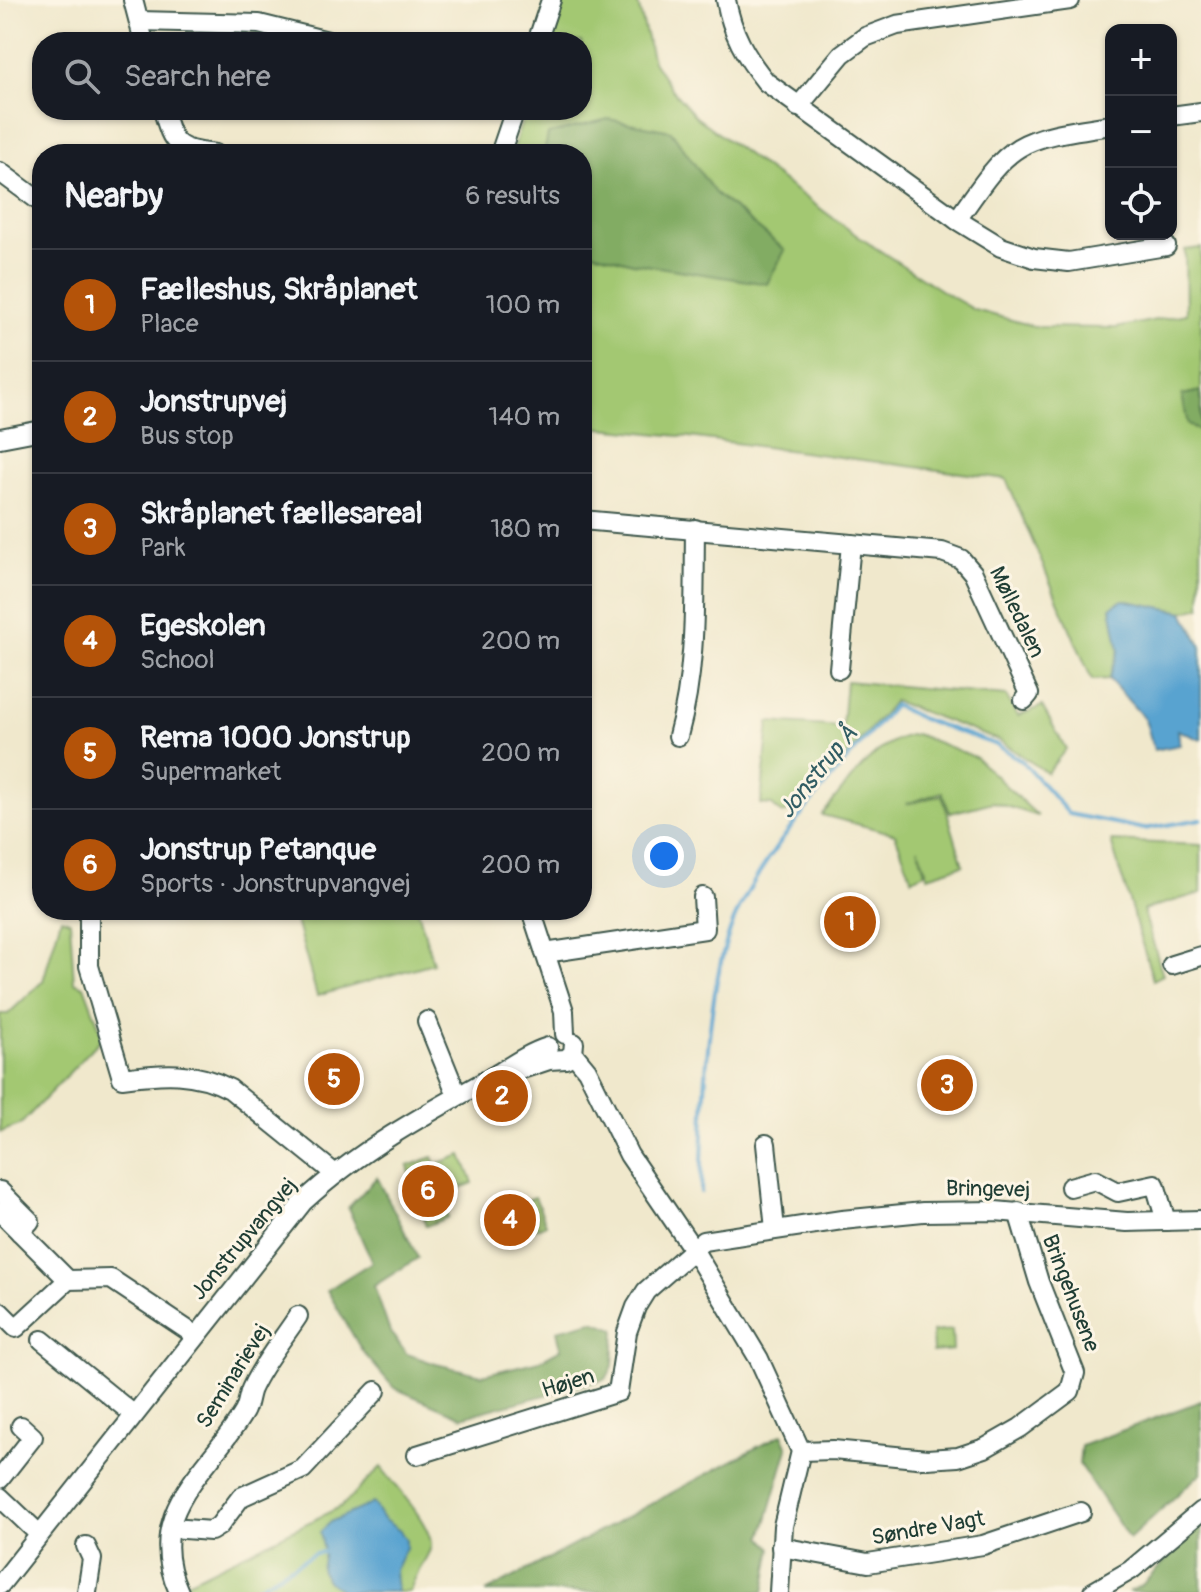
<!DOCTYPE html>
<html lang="en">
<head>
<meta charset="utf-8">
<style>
  body { margin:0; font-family:Pangolin,sans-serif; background:#242831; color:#f1f3f6 }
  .controls { position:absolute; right:24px; top:24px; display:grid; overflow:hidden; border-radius:16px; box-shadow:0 2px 6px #0004 }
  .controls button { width:72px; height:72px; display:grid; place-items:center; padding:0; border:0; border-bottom:2px solid #363941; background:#171b24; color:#f1f3f6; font:40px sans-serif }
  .you { position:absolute; left:664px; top:856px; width:28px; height:28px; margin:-20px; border:6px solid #fff; border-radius:50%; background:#1a73e8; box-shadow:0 0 0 12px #1a73e833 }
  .badge { display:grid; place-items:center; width:52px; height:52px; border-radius:50%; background:#b45309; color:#fff; font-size:26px; font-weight:700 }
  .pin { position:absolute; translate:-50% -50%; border:4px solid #fff; box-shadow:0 2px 8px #0006 }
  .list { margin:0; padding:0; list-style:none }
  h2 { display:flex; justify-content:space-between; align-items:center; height:104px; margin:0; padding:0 32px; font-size:34px }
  h2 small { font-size:26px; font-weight:400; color:#9ea1a6 }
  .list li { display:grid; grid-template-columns:52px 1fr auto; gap:24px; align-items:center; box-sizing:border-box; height:112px; padding:0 32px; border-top:2px solid #363941 }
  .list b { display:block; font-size:30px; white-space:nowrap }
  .list p { margin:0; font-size:26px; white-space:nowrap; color:#9ea1a6 }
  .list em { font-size:26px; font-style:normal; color:#9ea1a6 }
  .icon { flex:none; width:44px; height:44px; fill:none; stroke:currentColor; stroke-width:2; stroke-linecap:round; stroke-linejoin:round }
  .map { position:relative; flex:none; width:1201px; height:1592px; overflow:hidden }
  .search { position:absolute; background:#171b24; box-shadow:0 2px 6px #0004; left:32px; top:32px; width:560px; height:88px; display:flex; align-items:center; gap:20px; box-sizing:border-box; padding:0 28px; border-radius:32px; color:#9ea1a6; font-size:30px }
  .panel { position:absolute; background:#171b24; box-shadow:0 2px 6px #0004; left:32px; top:144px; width:560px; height:776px; border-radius:32px }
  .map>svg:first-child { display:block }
</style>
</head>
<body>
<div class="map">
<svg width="1201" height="1592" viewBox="0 0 1201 1592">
  <rect width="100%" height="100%" fill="#fcf5e5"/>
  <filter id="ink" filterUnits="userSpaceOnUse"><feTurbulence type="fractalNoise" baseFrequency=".0125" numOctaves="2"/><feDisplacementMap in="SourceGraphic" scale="16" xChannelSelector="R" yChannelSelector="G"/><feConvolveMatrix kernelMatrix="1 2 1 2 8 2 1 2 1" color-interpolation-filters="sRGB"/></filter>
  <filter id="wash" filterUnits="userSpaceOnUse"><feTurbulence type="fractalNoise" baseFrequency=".006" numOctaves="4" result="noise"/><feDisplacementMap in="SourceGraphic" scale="32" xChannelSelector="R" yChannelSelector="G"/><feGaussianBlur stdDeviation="1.8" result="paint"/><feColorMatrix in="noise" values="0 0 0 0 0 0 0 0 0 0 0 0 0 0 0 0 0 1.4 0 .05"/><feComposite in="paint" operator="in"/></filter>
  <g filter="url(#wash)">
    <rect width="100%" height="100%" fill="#f0e8cc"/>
    <g fill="#a3c872" stroke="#618253" stroke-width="2">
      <polygon points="565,0 637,0 653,61 672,90 696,117 859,237 945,293 975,310 1037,327 1116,328 1186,314 1185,250 1201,248 1201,391 1183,395 1188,425 1201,431 1201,607 1184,612 1123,600 1111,607 1119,650 1109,679 1092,680 1006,479 689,437 582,426 582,249 633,263 784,250 715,193 549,134 544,154 511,154 526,110 582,110 582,42 550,42"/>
      <polygon points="846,681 1006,696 1018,716 1042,706 1066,749 1047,773 1000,741 894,701 803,808 782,814 772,805 761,804 769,722 842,727"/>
      <path d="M916,734L975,757L1038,816L993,802L950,813L942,792L906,804L942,795L963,865L928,876L918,848L925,873L912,879L895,834L822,815C847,786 875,739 916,734Z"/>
      <polygon points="1111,841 1201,845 1201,893 1143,910 1163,975 1153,980"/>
      <polygon points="293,910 418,910 433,963 317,996"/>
      <polygon points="61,918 70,921 74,982 84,986 103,1037 20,1125 0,1132 0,1014 8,1014 43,981"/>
      <polygon points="960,1063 970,1095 934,1106 925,1073"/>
      <polygon points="462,1155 473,1183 449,1193 446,1187 438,1190 448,1217 426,1226 408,1166 433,1157 436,1164"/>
      <polygon points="535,1197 546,1224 527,1232 516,1204"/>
      <polygon points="952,1330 953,1350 933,1352 932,1332"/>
      <path d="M381,1467C394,1484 433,1526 431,1547C429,1555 414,1576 410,1592H189L183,1584L342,1506Z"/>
    </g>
    <g fill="#82ac64" stroke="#50744c" stroke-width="2">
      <polygon points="608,119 671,131 715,193 785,250 767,284 633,263 582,249 582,154 544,154 548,134"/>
      <polygon points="1201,391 1201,431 1188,425 1182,395"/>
      <polygon points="377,1177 418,1258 374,1286 390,1332 407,1354 436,1364 482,1375 539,1361 561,1349 557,1330 593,1321 615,1329 613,1366 606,1379 462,1417 394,1388 362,1351 327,1290 372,1262 348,1208"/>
      <polygon points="1201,1401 1201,1473 1129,1539 1079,1464 1081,1446"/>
      <polygon points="782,1434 788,1448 762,1537 772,1548 764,1592 486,1592"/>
      <polygon points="1201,1524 1201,1592 1129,1592 1142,1585"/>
    </g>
    <g fill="#58a3d0" stroke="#3c7082" stroke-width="2">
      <polygon points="1123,600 1184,612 1201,645 1201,740 1178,730 1180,745 1154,750 1145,719 1109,679 1119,650 1111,607"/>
      <polygon points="373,1503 383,1519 400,1531 406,1540 406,1548 395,1570 397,1592 344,1592 327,1581 321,1569 324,1552 320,1532 332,1521"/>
    </g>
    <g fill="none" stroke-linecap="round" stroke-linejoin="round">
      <g stroke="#58a3d0" stroke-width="4">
        <path d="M701,1192C704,1114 704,979 739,909C776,834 841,769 894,705L922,719L997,745L1022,761L1069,814L1144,829L1201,819"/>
        <polyline points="249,1592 315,1553 324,1552"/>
      </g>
    </g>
  </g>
  <g filter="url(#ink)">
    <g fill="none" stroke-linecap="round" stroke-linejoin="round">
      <defs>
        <g id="minor">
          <polyline points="133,0 144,42"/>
          <path d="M726,0C732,33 745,56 766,82L957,220L1001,247L1034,258L1069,262L1166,246"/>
          <polyline points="139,21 259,24 332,42"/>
          <polyline points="537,42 551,0"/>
          <polyline points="798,107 842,54 865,37 897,25 1070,0"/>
          <path d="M163,110C173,147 177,149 215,154"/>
          <polyline points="1171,116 1201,112"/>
          <polyline points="500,154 515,110"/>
          <polyline points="0,172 42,203"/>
          <path d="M957,220C1012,140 1015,139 1111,125"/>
          <polyline points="0,438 42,430"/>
          <polyline points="582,520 942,552 961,559 973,573 1029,694 1024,700"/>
          <polyline points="839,669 851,544"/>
          <path d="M678,736C697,668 694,599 695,529"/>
          <path d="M89,910V966L122,1078C162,1073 194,1070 230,1089L334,1173"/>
          <polyline points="531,910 564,1011 565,1034"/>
          <polyline points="545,953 705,929 703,897"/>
          <polyline points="1172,965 1201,956"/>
          <polyline points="427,1021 457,1095"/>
          <polyline points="573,1053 587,1070 629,1155 693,1249 759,1359 801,1451 783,1526 779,1592"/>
          <polyline points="510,1073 549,1060 566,1059 573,1053 574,1043"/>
          <polyline points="766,1144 775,1229"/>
          <polyline points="1070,1187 1095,1180 1118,1192 1155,1184 1166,1221"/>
          <polyline points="0,1191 30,1221 20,1232"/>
          <polyline points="0,1212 68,1280"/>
          <polyline points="0,1312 16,1328 68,1280 111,1279 195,1335"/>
          <polyline points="42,1340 133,1414"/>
          <polyline points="801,1451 833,1450 927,1459 958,1457 985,1448 1020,1428 1070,1391 1075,1373 1039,1282 1018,1212"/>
          <polyline points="417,1455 618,1392 627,1332 636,1307 646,1291 703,1241 842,1220 923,1212 995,1211 1127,1222 1201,1220"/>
          <polyline points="0,1479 33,1437 21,1426"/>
          <polyline points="0,1497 39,1534"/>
          <polyline points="171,1528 211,1531 219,1526 241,1497 303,1469 376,1391"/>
          <polyline points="86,1546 92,1559 87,1592"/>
          <polyline points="781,1547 868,1563 983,1545 1081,1512"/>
          <path d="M0,1585L303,1202C359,1150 427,1113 494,1076C512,1065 529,1053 548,1047"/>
          <path d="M179,1592C142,1511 208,1473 244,1412C248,1405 248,1396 251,1389C262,1364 283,1339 298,1316"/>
          <polyline points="1093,1592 1131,1570 1201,1511"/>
        </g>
      </defs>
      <use href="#minor" stroke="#3e574b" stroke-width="22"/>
      <use href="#minor" stroke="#fff" stroke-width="18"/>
    </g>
  </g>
  <g text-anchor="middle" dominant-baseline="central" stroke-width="6" stroke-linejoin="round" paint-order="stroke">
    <g font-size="22" fill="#1f3d34" stroke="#fcf5e5">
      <text transform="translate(1017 612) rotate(64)">Mølledalen</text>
      <text transform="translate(988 1189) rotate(1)">Bringevej</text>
      <text transform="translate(244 1239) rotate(-50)">Jonstrupvangvej</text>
      <text transform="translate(1071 1293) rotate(69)">Bringehusene</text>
      <text transform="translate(233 1376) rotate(-58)">Seminarievej</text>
      <text transform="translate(568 1383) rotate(-17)">Højen</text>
      <text transform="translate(928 1528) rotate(-10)">Søndre Vagt</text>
    </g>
    <g font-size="24" font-style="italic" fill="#305c63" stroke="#fcf5e5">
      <text transform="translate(818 772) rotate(-51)">Jonstrup Å</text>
    </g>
  </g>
</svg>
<div class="controls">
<button>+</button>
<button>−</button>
<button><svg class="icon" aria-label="locate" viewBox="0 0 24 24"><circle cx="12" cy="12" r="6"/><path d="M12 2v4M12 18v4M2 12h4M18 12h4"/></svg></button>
</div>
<div class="you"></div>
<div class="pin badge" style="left:850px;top:922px">1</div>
<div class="pin badge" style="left:502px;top:1096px">2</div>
<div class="pin badge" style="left:947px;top:1085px">3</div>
<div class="pin badge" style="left:510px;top:1220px">4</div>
<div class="pin badge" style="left:334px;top:1079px">5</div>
<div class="pin badge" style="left:428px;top:1191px">6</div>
<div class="search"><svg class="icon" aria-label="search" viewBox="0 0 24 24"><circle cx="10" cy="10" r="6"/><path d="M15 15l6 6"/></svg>Search here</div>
<section class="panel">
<h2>Nearby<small>6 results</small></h2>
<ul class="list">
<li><span class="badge">1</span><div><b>Fælleshus, Skråplanet</b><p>Place</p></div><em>100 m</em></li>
<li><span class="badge">2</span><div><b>Jonstrupvej</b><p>Bus stop</p></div><em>140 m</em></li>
<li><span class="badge">3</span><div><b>Skråplanet fællesareal</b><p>Park</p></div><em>180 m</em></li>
<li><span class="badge">4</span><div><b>Egeskolen</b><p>School</p></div><em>200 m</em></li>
<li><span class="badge">5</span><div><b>Rema 1000 Jonstrup</b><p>Supermarket</p></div><em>200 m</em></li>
<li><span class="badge">6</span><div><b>Jonstrup Petanque</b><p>Sports · Jonstrupvangvej</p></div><em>200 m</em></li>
</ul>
</section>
</div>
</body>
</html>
